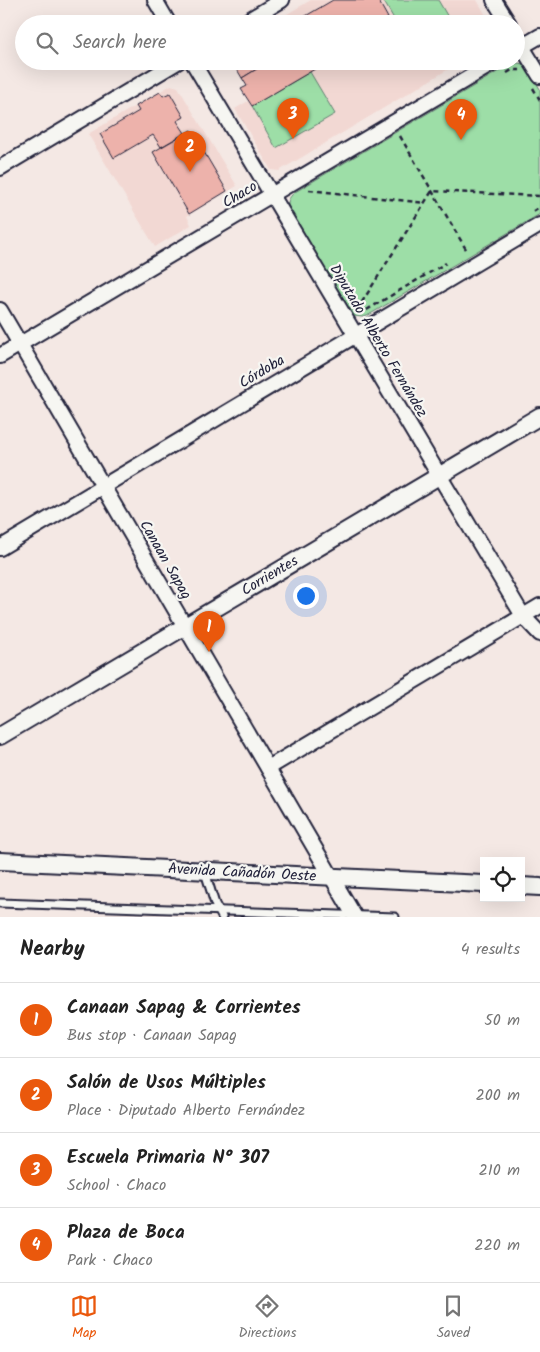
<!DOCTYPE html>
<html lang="en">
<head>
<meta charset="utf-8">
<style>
  body { margin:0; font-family:Kalam,sans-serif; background:#f6f6f6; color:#222 }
  .controls { position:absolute; right:15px; bottom:15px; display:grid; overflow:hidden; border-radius:0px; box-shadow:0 5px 20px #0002 }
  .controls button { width:45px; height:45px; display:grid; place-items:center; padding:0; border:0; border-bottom:1px solid #e0e0e0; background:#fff; color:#222; font:25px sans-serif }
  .you { position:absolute; left:305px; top:595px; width:18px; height:18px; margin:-12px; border:4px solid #fff; border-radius:50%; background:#1a73e8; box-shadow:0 0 0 8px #1a73e833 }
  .badge { display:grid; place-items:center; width:32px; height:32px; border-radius:50%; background:#ea580c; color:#fff; font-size:16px; font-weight:700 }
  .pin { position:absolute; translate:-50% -41px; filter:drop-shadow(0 1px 2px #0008) }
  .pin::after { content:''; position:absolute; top:26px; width:18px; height:15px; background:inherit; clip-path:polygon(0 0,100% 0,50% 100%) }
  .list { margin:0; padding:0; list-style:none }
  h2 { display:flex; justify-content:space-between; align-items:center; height:65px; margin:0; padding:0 20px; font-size:21px }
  h2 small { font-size:16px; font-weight:400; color:#767676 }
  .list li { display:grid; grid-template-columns:32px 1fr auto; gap:15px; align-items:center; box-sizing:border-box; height:75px; padding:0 20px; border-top:1px solid #e0e0e0 }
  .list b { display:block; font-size:19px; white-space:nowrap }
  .list p { margin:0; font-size:16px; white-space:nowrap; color:#767676 }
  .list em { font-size:16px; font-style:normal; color:#767676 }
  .icon { flex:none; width:28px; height:28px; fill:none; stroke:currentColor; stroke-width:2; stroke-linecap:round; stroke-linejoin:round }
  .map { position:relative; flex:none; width:540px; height:917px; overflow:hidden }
  .search { position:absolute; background:#fff; box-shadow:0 5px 20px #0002; left:15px; right:15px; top:15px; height:55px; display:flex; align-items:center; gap:12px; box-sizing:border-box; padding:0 18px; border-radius:28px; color:#767676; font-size:19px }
  .sheet { height:365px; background:#fff }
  nav { display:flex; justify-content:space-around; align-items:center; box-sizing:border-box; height:70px; border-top:1px solid #e0e0e0; background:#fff; font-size:14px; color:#767676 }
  nav a { display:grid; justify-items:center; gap:2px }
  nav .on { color:#ea580c }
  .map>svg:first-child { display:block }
</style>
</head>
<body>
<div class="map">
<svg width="540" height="917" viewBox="0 0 540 917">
  <rect width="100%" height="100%" fill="#f4e8e4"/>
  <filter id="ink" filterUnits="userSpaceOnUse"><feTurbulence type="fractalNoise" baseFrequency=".02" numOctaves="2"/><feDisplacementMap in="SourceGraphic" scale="10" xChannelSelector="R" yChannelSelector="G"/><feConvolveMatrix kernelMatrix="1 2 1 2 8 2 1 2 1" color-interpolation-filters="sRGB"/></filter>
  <g filter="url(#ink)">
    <g fill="#f2d8d3">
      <polygon points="311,0 477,0 491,24 270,24"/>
      <polygon points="232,61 462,61 279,171 271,170 235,109 248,101 241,89 247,86"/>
      <polygon points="171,85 178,87 237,186 187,216 191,225 155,247 88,134"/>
    </g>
    <g fill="#9ddea7" stroke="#608071">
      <polygon points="383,0 438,0 452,24 397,24"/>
      <path d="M518,63L523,64L529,70L540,89V214L367,316L362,317L354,316L290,212C286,203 288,198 295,192L509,65Z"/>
      <polygon points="310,72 335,114 276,148 252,106"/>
    </g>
    <g fill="#edb2ab" stroke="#22223b">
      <polygon points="333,0 378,0 388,18 378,24 292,24"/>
      <polygon points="232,61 270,61 242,78"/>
      <polygon points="270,61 317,61 320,66 252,106 241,89 247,86 242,78"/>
      <polygon points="160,92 163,96 170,93 184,117 177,121 185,133 161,147 153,135 114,158 100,134 139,111 136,106"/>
      <polygon points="191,130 227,191 189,214 153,152"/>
    </g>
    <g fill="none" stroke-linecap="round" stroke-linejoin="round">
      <defs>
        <g id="service">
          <polyline points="205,872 215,904 222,917"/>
          <polyline points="0,903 395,917"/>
        </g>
        <g id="minor">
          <polyline points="155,0 169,24"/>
          <polyline points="494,0 509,24"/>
          <polyline points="242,24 282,0"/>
          <polyline points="516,37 540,76"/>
          <polyline points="516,50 540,36"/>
          <polyline points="192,61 523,616 540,634"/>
          <polyline points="0,168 179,61"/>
          <polyline points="0,310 355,917"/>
          <polyline points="0,356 497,61"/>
          <polyline points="0,548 540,225"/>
          <polyline points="268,768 540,606"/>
        </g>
        <g id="tertiary">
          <polyline points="0,736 540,416"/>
          <polyline points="0,861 484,884"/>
          <polyline points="521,886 540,887"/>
        </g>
      </defs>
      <use href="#service" stroke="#22223b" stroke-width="11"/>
      <use href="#minor" stroke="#22223b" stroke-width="18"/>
      <use href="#tertiary" stroke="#22223b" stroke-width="20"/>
      <g stroke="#22223b" stroke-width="2.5" stroke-dasharray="5 4" stroke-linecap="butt">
        <polyline points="507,73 512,70 520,70"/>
        <polyline points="533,88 540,100"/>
        <polyline points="400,136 467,251"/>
        <polyline points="309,190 425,203"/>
        <polyline points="533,211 540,207"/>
        <polyline points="357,310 432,191 540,196"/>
        <polyline points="358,311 365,311 446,263"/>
      </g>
      <use href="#service" stroke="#f6f6f2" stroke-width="7"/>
      <use href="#minor" stroke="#f6f6f2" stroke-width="14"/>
      <use href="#tertiary" stroke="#f6f6f2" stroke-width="16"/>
    </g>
  </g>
  <g text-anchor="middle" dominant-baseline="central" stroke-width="4.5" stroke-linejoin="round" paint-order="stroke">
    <g font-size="15" fill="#22223b" stroke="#f6f6f2">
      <text transform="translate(240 195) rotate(-31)">Chaco</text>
      <text transform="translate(378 341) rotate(59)">Diputado Alberto Fernández</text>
      <text transform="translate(262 372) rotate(-31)">Córdoba</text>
      <text transform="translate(165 560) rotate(60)">Canaan Sapag</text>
      <text transform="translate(270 576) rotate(-31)">Corrientes</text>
      <text transform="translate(242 873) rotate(3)">Avenida Cañadón Oeste</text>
    </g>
  </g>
</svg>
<div class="controls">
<button><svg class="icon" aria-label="locate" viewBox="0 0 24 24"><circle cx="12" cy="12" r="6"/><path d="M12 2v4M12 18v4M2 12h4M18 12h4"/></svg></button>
</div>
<div class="you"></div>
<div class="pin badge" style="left:209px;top:652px">1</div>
<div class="pin badge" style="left:190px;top:172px">2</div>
<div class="pin badge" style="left:293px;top:139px">3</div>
<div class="pin badge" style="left:461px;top:140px">4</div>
<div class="search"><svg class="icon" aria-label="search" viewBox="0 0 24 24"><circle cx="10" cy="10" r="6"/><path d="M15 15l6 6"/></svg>Search here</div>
</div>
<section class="sheet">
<h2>Nearby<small>4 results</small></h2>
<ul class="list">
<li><span class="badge">1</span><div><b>Canaan Sapag &amp; Corrientes</b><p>Bus stop · Canaan Sapag</p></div><em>50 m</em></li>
<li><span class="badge">2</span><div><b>Salón de Usos Múltiples</b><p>Place · Diputado Alberto Fernández</p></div><em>200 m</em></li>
<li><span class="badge">3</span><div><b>Escuela Primaria N° 307</b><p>School · Chaco</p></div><em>210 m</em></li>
<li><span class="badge">4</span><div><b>Plaza de Boca</b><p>Park · Chaco</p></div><em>220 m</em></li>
</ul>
</section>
<nav>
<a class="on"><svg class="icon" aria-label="map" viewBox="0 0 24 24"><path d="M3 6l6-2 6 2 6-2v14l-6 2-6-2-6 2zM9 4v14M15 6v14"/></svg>Map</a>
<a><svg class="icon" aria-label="directions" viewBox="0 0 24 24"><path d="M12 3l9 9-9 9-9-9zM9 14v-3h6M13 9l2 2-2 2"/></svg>Directions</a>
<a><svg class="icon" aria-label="saved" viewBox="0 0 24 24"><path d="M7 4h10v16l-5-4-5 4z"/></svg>Saved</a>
</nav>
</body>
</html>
